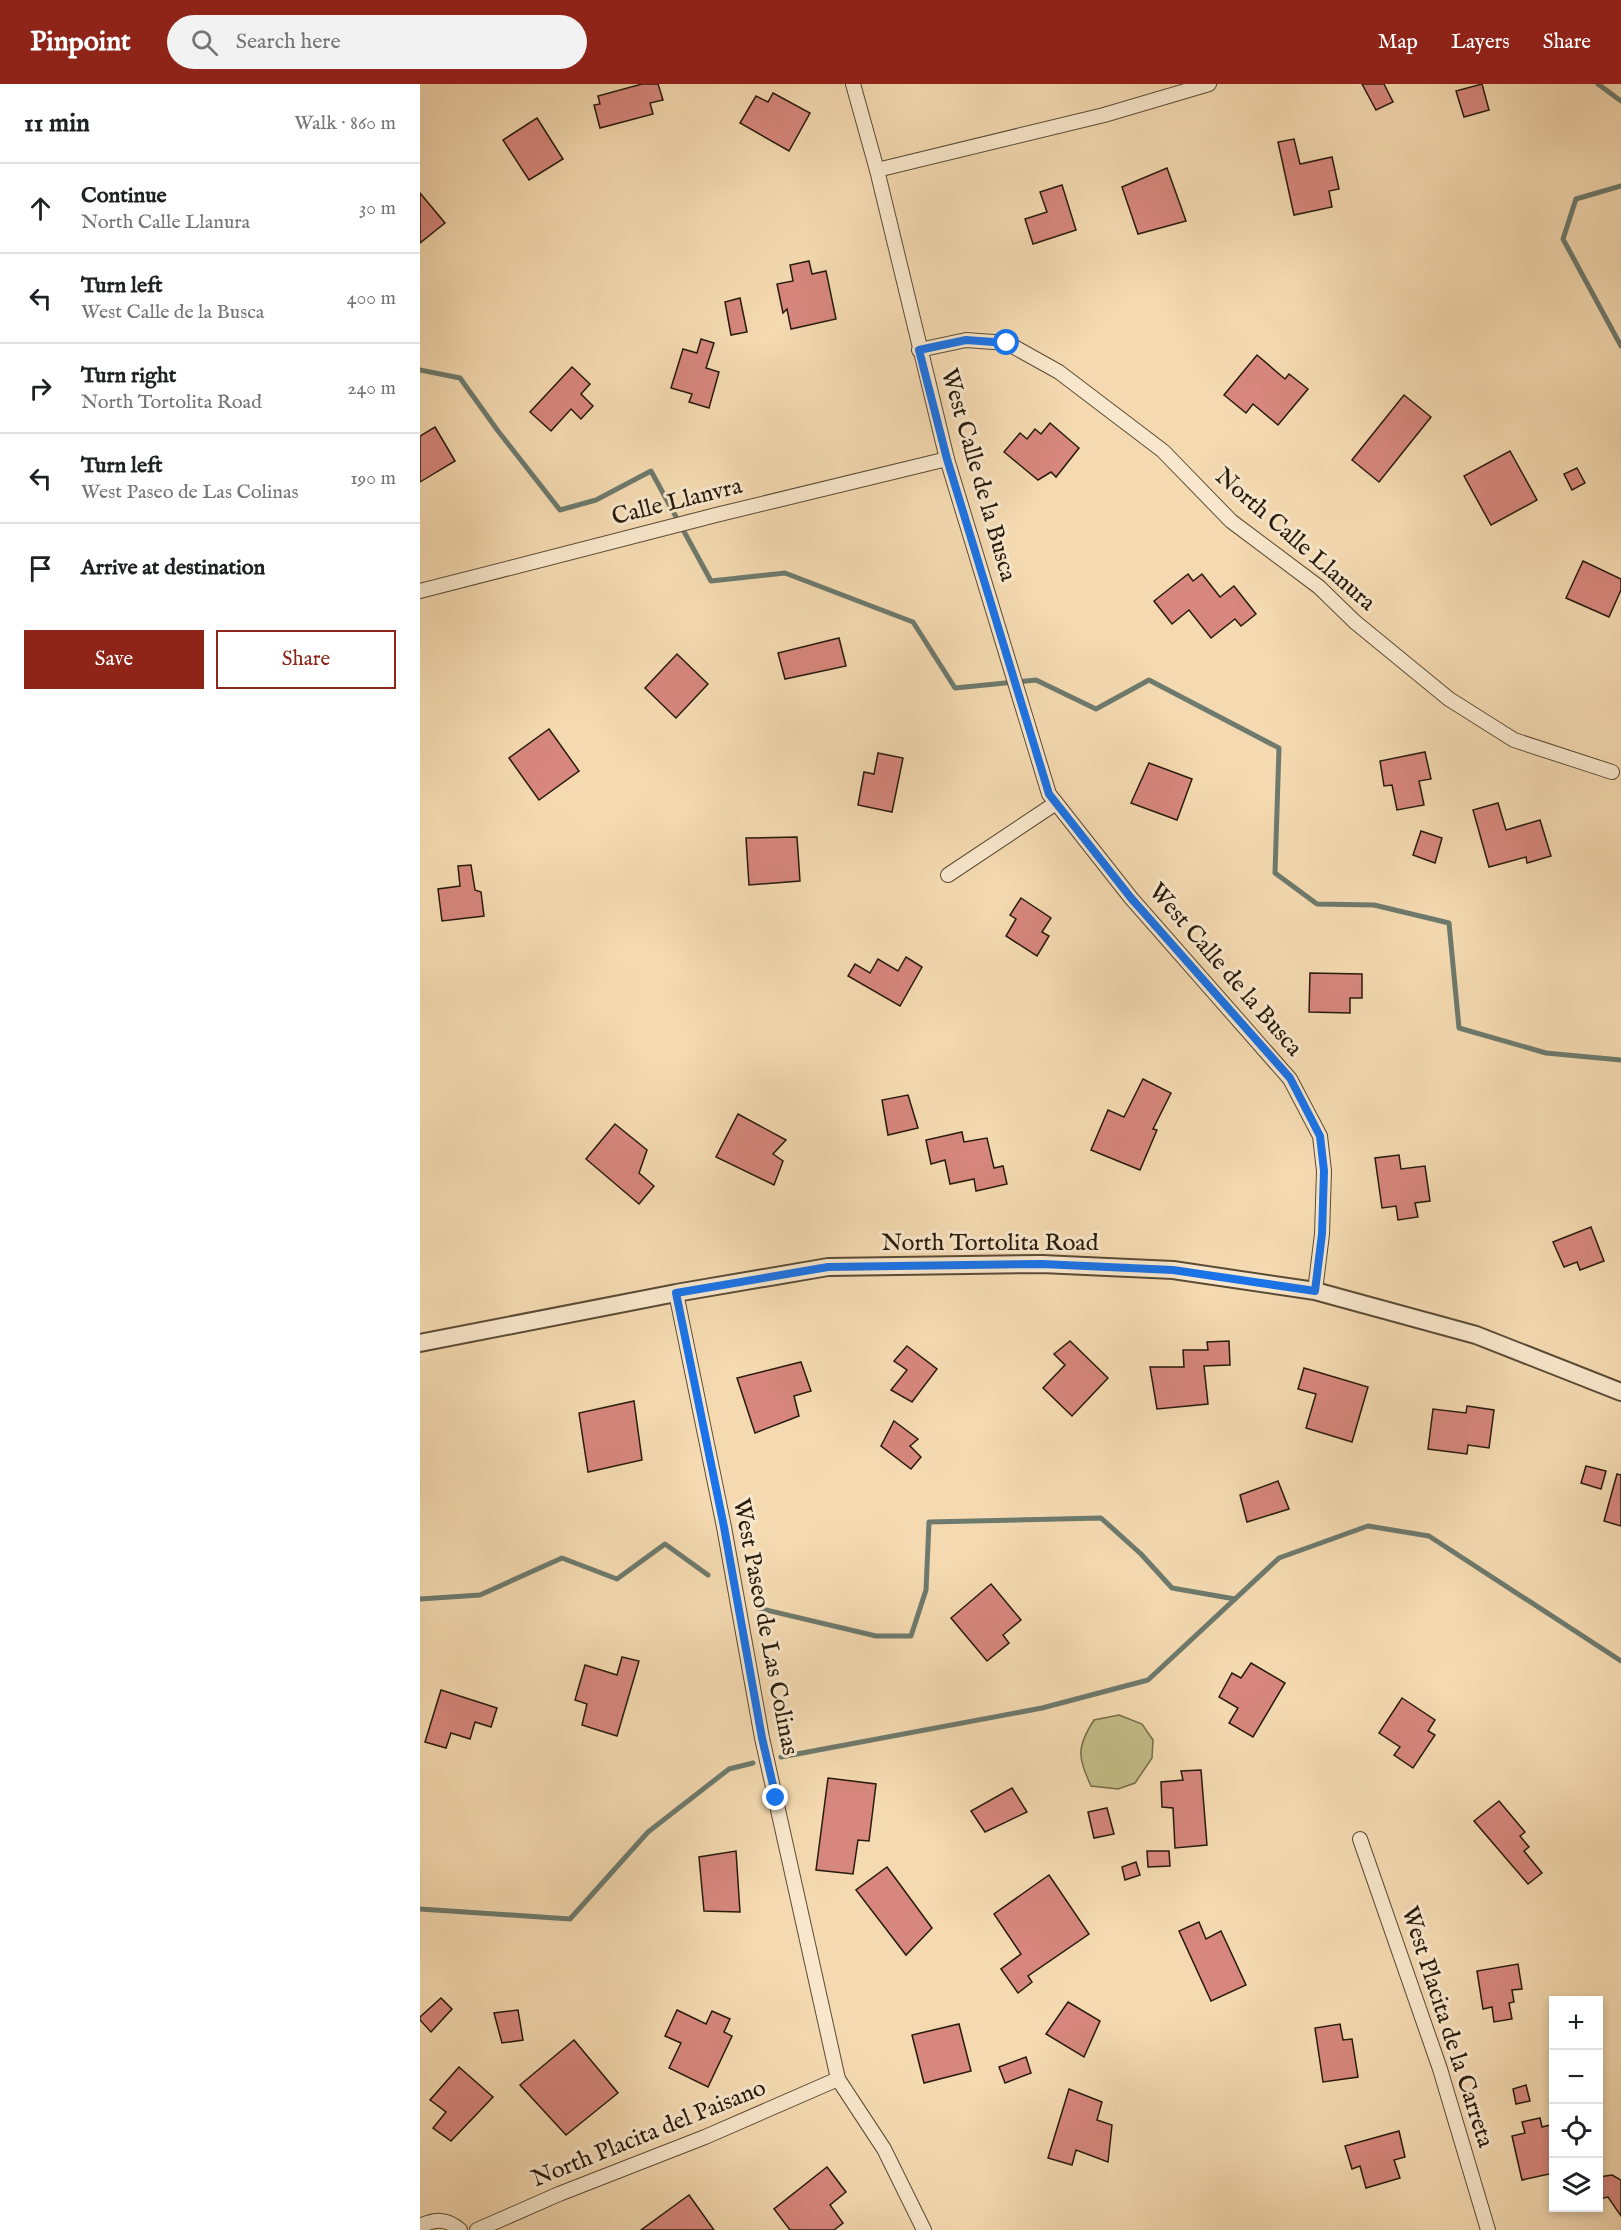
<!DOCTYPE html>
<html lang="en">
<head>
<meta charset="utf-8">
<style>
  body { margin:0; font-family:"IM FELL English",serif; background:#f2f2f2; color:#202124 }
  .controls { position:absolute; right:18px; bottom:18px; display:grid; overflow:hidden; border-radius:0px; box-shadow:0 3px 9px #0003 }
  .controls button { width:54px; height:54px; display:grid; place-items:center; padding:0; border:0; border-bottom:2px solid #e0e0e0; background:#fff; color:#202124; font:30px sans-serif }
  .stop { position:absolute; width:18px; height:18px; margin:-14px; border:4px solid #1a73e8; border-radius:50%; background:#fff }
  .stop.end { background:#1a73e8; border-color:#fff; box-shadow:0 2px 6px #0008 }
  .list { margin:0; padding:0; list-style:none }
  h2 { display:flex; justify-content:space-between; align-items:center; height:78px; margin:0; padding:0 24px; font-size:26px }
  h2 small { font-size:20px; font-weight:400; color:#757577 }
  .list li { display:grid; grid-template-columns:39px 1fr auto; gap:18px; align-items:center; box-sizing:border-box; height:90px; padding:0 24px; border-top:2px solid #e0e0e0 }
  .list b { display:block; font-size:22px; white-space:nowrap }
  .list p { margin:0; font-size:20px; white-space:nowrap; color:#757577 }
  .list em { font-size:20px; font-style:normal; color:#757577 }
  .actions { display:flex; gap:12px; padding:18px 24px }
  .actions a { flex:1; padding:14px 0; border:2px solid #8f2418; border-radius:0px; text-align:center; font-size:21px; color:#8f2418 }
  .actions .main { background:#8f2418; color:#fff }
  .icon { flex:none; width:33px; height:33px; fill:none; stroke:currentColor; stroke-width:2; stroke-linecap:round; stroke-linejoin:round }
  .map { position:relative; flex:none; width:1201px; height:2146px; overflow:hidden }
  header { display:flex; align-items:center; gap:36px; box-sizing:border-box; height:84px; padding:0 30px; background:#8f2418; color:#fff }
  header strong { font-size:28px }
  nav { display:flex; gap:33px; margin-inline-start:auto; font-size:21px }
  .search { width:420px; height:54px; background:#f2f2f2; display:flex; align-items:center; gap:15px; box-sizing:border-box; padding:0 21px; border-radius:33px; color:#757577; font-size:22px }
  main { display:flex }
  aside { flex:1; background:#fff }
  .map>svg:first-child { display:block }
</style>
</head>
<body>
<header>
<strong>Pinpoint</strong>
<div class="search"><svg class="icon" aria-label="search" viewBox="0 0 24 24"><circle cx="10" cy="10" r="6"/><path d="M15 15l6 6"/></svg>Search here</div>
<nav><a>Map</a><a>Layers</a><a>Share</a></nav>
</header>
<main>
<aside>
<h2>11 min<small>Walk · 860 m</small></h2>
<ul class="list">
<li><svg class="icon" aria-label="ahead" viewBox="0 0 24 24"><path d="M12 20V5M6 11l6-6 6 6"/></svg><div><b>Continue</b><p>North Calle Llanura</p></div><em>30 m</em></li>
<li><svg class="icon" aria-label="left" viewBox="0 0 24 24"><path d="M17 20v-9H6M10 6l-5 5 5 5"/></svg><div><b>Turn left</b><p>West Calle de la Busca</p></div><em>400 m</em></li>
<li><svg class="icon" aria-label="right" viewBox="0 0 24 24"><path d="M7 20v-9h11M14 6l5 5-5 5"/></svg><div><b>Turn right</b><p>North Tortolita Road</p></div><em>240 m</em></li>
<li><svg class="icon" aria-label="left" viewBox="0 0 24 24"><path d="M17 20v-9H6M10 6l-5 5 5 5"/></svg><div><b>Turn left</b><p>West Paseo de Las Colinas</p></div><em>190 m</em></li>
<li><svg class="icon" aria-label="arrive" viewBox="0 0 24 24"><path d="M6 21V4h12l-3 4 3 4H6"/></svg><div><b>Arrive at destination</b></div></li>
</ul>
<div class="actions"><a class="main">Save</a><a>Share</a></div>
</aside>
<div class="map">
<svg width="1201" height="2146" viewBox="0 0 1201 2146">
  <rect width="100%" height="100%" fill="#f5dab1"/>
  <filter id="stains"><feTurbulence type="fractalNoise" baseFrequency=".00333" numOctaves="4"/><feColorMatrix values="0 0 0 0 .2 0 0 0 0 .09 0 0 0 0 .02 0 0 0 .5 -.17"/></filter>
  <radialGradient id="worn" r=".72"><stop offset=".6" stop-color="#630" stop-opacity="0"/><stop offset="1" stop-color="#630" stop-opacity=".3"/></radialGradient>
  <path fill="#c3bd87" stroke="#756c4a" stroke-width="1.5" d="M699,1631L722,1640L733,1656L732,1674L715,1699L698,1705L671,1702C658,1673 656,1664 674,1636Z"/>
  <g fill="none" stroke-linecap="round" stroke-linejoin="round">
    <g stroke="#6d7a6d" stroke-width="5">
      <polyline points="1178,0 1201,17"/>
      <polyline points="1201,102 1156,115 1143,155 1201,262"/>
      <polyline points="0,286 40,294 78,347 140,426 176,416 231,387 291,497 365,489 493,538 535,604 616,596 676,625 729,596 859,664 855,789 897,820 954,821 1029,839 1039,944 1126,969 1201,976"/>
      <polyline points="0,1515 60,1511 142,1474 197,1495 245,1460 288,1491"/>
      <polyline points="338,1524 456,1552 491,1552 506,1506 509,1438 681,1434 721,1470 752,1504 815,1515"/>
      <polyline points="361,1673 622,1624 728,1596 859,1474 948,1442 1009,1452 1201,1577"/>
      <polyline points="0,1825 150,1835 228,1748 309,1685 333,1679"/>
    </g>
  </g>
  <g fill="#d7877d" stroke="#271b0c" stroke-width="1.5">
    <polygon points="222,0 238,0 243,16 230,19 233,30 180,44 174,21 180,20 178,12"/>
    <polygon points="942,0 964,0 973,18 956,26"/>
    <polygon points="1062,0 1069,26 1044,33 1036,7"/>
    <polygon points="353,9 390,29 369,67 320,39 336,12 348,18"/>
    <polygon points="117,34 143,75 109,96 83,56"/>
    <polygon points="874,55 880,80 912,73 919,105 909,107 912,123 874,131 858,58"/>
    <polygon points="747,84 766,137 718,150 702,103"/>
    <polygon points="642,101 656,146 613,160 605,135 627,128 620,108"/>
    <polygon points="0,109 25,139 0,159"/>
    <polygon points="389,177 392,190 406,187 416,235 371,245 367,225 363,229 357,200 373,197 370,181"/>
    <polygon points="320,214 327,248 311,251 305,218"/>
    <polygon points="281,255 294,259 286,284 299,288 289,324 269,318 272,310 251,304 263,265 277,269"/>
    <polygon points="837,271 865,295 869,290 888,305 858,341 833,320 826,329 804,311"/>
    <polygon points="152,283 170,300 161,310 173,322 161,335 151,325 131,347 110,328"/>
    <polygon points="984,311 1011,333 959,398 932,376"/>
    <polygon points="630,339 659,364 636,393 631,388 618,396 584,368 600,349 607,355 615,345 621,350"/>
    <polygon points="15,343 35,377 0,398 0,352"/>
    <polygon points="1090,367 1117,416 1071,441 1044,392"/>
    <polygon points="1157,384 1165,399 1152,406 1144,390"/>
    <polygon points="1163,477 1201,495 1201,506 1189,533 1146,514"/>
    <polygon points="768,490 773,497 782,490 800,513 814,502 836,530 821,542 815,535 791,554 769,526 752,540 734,517"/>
    <polygon points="419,554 426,582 365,595 358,569"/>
    <polygon points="257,570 288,600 256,634 225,604"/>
    <polygon points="129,645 159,687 119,716 89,674"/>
    <polygon points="1005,668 1011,695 999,697 1004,721 977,726 972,701 964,702 960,677"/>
    <polygon points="458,669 483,674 472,728 438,721 444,688 454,690"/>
    <polygon points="729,679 772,695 757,736 711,719"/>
    <polygon points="1078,719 1086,746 1120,736 1131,772 1107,779 1106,773 1069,783 1053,726"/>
    <polygon points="1001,747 1022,754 1015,779 993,771"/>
    <polygon points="377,753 380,797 329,801 326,754"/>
    <polygon points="51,781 55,806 61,808 64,832 22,837 18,805 40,802 38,782"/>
    <polygon points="601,814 631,834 622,848 629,852 617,872 586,852 596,835 590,831"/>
    <polygon points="486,873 502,883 480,922 428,892 435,880 450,889 458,875 478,887"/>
    <polygon points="890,889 942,890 942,914 930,914 930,929 889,928"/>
    <polygon points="723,995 751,1009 733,1045 737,1046 720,1086 671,1066 688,1026 704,1033"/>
    <polygon points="488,1011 498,1044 468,1051 462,1016"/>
    <polygon points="318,1030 366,1056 353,1070 363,1077 354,1101 296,1073"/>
    <polygon points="195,1040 227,1066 219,1089 234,1102 219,1120 166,1075"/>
    <polygon points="542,1048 544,1058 567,1054 574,1084 583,1082 587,1100 556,1107 554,1095 530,1100 525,1076 511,1080 506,1056"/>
    <polygon points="979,1071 981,1085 1005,1082 1010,1117 995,1119 998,1133 978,1136 976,1122 962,1124 955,1074"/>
    <polygon points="1171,1143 1184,1177 1160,1186 1157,1178 1144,1183 1133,1158"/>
    <polygon points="650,1257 688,1294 652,1332 623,1304 645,1281 634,1270"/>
    <polygon points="809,1257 810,1281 784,1282 788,1320 737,1325 730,1283 764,1283 763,1266 788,1266 787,1258"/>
    <polygon points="487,1262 517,1285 492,1318 471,1306 487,1286 474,1277"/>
    <polygon points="381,1278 391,1307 374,1312 379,1332 335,1349 317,1294"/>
    <polygon points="884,1284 948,1303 932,1358 886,1344 896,1310 878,1305"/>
    <polygon points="214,1317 222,1376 168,1388 159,1329"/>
    <polygon points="1047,1322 1074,1326 1069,1364 1048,1361 1047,1370 1008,1365 1013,1325 1046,1329"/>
    <polygon points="474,1337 498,1355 490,1362 501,1373 491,1385 461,1362"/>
    <polygon points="1166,1382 1186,1387 1181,1405 1161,1399"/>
    <polygon points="1197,1390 1201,1391 1201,1442 1184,1437"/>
    <polygon points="858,1397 869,1425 827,1438 820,1411"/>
    <polygon points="571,1500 601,1536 583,1551 589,1559 567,1577 531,1534"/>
    <polygon points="202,1573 219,1577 197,1652 162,1641 167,1620 155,1616 165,1581 197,1591"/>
    <polygon points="831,1579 865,1599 833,1653 809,1639 818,1624 799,1613 812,1589 821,1594"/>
    <polygon points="21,1606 77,1624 71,1643 55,1638 50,1655 31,1649 26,1664 5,1658"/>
    <polygon points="982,1614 1015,1636 1008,1647 1015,1651 993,1684 974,1671 980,1663 959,1649"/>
    <polygon points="781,1686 787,1761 755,1764 753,1724 742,1723 741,1698 763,1696 761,1687"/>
    <polygon points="408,1694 456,1700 449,1757 438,1756 433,1790 396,1786"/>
    <polygon points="592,1704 607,1728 565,1748 551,1727"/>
    <polygon points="1079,1717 1105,1748 1100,1752 1109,1763 1104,1767 1122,1789 1108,1800 1054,1737"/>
    <polygon points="687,1724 694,1750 674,1754 668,1728"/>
    <polygon points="316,1767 320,1828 284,1827 279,1773"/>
    <polygon points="727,1767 749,1767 750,1782 728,1783"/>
    <polygon points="716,1778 720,1791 705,1796 702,1783"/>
    <polygon points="467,1783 512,1844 486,1871 436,1806"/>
    <polygon points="629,1791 669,1850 608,1892 612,1898 598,1909 581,1885 601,1870 574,1830"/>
    <polygon points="779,1838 786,1855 801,1847 826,1901 791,1917 759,1847"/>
    <polygon points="1098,1880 1102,1905 1092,1906 1094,1918 1089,1919 1092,1935 1074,1938 1072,1923 1063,1925 1057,1887"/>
    <polygon points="21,1914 32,1925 11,1948 0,1936 0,1933"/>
    <polygon points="648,1918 680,1937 664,1973 626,1950"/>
    <polygon points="98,1926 103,1956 82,1959 74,1929"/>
    <polygon points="257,1926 286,1940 292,1927 310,1935 304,1948 312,1952 288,2003 249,1984 261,1959 245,1952"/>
    <polygon points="539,1940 551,1987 504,1999 492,1951"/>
    <polygon points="920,1940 923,1956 932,1955 938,1993 903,1998 895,1944"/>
    <polygon points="154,1956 198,2009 146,2051 100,2001"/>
    <polygon points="606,1973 611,1989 585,1999 579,1983"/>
    <polygon points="39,1983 73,2013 31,2057 13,2044 26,2028 10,2016"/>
    <polygon points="1106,2001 1110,2017 1096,2020 1093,2005"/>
    <polygon points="649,2005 682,2018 677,2036 692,2041 688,2078 656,2066 652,2081 628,2074"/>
    <polygon points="1120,2034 1122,2043 1134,2040 1134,2067 1130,2068 1134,2089 1102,2096 1092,2052 1105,2049 1102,2038"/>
    <polygon points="979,2047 985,2073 974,2076 980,2094 946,2104 940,2082 932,2085 925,2062"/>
    <polygon points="407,2083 426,2108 410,2121 423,2139 414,2146 370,2146 354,2125"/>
    <polygon points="1192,2091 1201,2096 1201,2132 1188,2113 1179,2115 1179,2093"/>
    <polygon points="269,2111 294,2146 221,2146"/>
  </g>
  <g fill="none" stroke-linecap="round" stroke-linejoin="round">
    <defs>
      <g id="minor">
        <polyline points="433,0 457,86 527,375 629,710 711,814 870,995 900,1052 904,1087 902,1150 895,1207"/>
        <polyline points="457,86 684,31 789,0"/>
        <polyline points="499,266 546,256 587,259 639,288 743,367 811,437 899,503 935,538 1029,615 1094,656 1192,688"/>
        <polyline points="0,507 296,431 527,375"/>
        <polyline points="528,791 636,719"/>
        <polyline points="256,1209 304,1443 342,1654 418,1995 464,2065 504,2146"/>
        <polyline points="940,1755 1020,1985 1068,2146"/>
        <path d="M0,2142C15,2135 27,2134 40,2146"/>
        <polyline points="57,2146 139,2110 285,2053 418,1995"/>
      </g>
      <polyline id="tertiary" points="0,1259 256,1209 408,1183 622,1180 753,1186 895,1207 1056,1251 1201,1308"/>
    </defs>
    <use href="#minor" stroke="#5a4b35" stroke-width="16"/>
    <use href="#tertiary" stroke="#5a4b35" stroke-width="20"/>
    <use href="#minor" stroke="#f8e7cc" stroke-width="14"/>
    <use href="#tertiary" stroke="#f8e7cc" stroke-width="16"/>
  </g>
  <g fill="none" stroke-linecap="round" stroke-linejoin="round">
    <polyline stroke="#1a73e8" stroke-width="8" points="356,1714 342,1654 304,1443 256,1209 408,1183 622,1180 753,1186 895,1207 902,1150 904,1087 900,1052 870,994 711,814 629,710 527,375 499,266 546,256 587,259"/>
  </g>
  <g text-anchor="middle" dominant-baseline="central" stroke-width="6" stroke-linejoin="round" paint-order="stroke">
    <g font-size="24" fill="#271b0c" stroke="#f8e7cc">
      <text transform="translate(558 391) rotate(74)">West Calle de la Busca</text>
      <text transform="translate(257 418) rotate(-14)">Calle Llanvra</text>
      <text transform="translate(875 456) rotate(41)">North Calle Llanura</text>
      <text transform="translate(805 886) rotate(49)">West Calle de la Busca</text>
      <text x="570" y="1159">North Tortolita Road</text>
      <text transform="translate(345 1543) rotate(79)">West Paseo de Las Colinas</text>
      <text transform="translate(1027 1943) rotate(72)">West Placita de la Carreta</text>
      <text transform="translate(229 2050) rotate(-22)">North Placita del Paisano</text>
    </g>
  </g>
  <rect width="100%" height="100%" filter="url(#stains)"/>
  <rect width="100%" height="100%" fill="url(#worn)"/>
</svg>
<div class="controls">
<button>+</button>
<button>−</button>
<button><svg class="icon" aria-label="locate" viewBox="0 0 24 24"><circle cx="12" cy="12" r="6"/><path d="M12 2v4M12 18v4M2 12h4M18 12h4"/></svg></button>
<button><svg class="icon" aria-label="layers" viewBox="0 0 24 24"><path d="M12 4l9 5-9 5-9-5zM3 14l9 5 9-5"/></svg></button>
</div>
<div class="stop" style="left:587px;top:259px"></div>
<div class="stop end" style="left:356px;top:1714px"></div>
</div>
</main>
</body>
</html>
